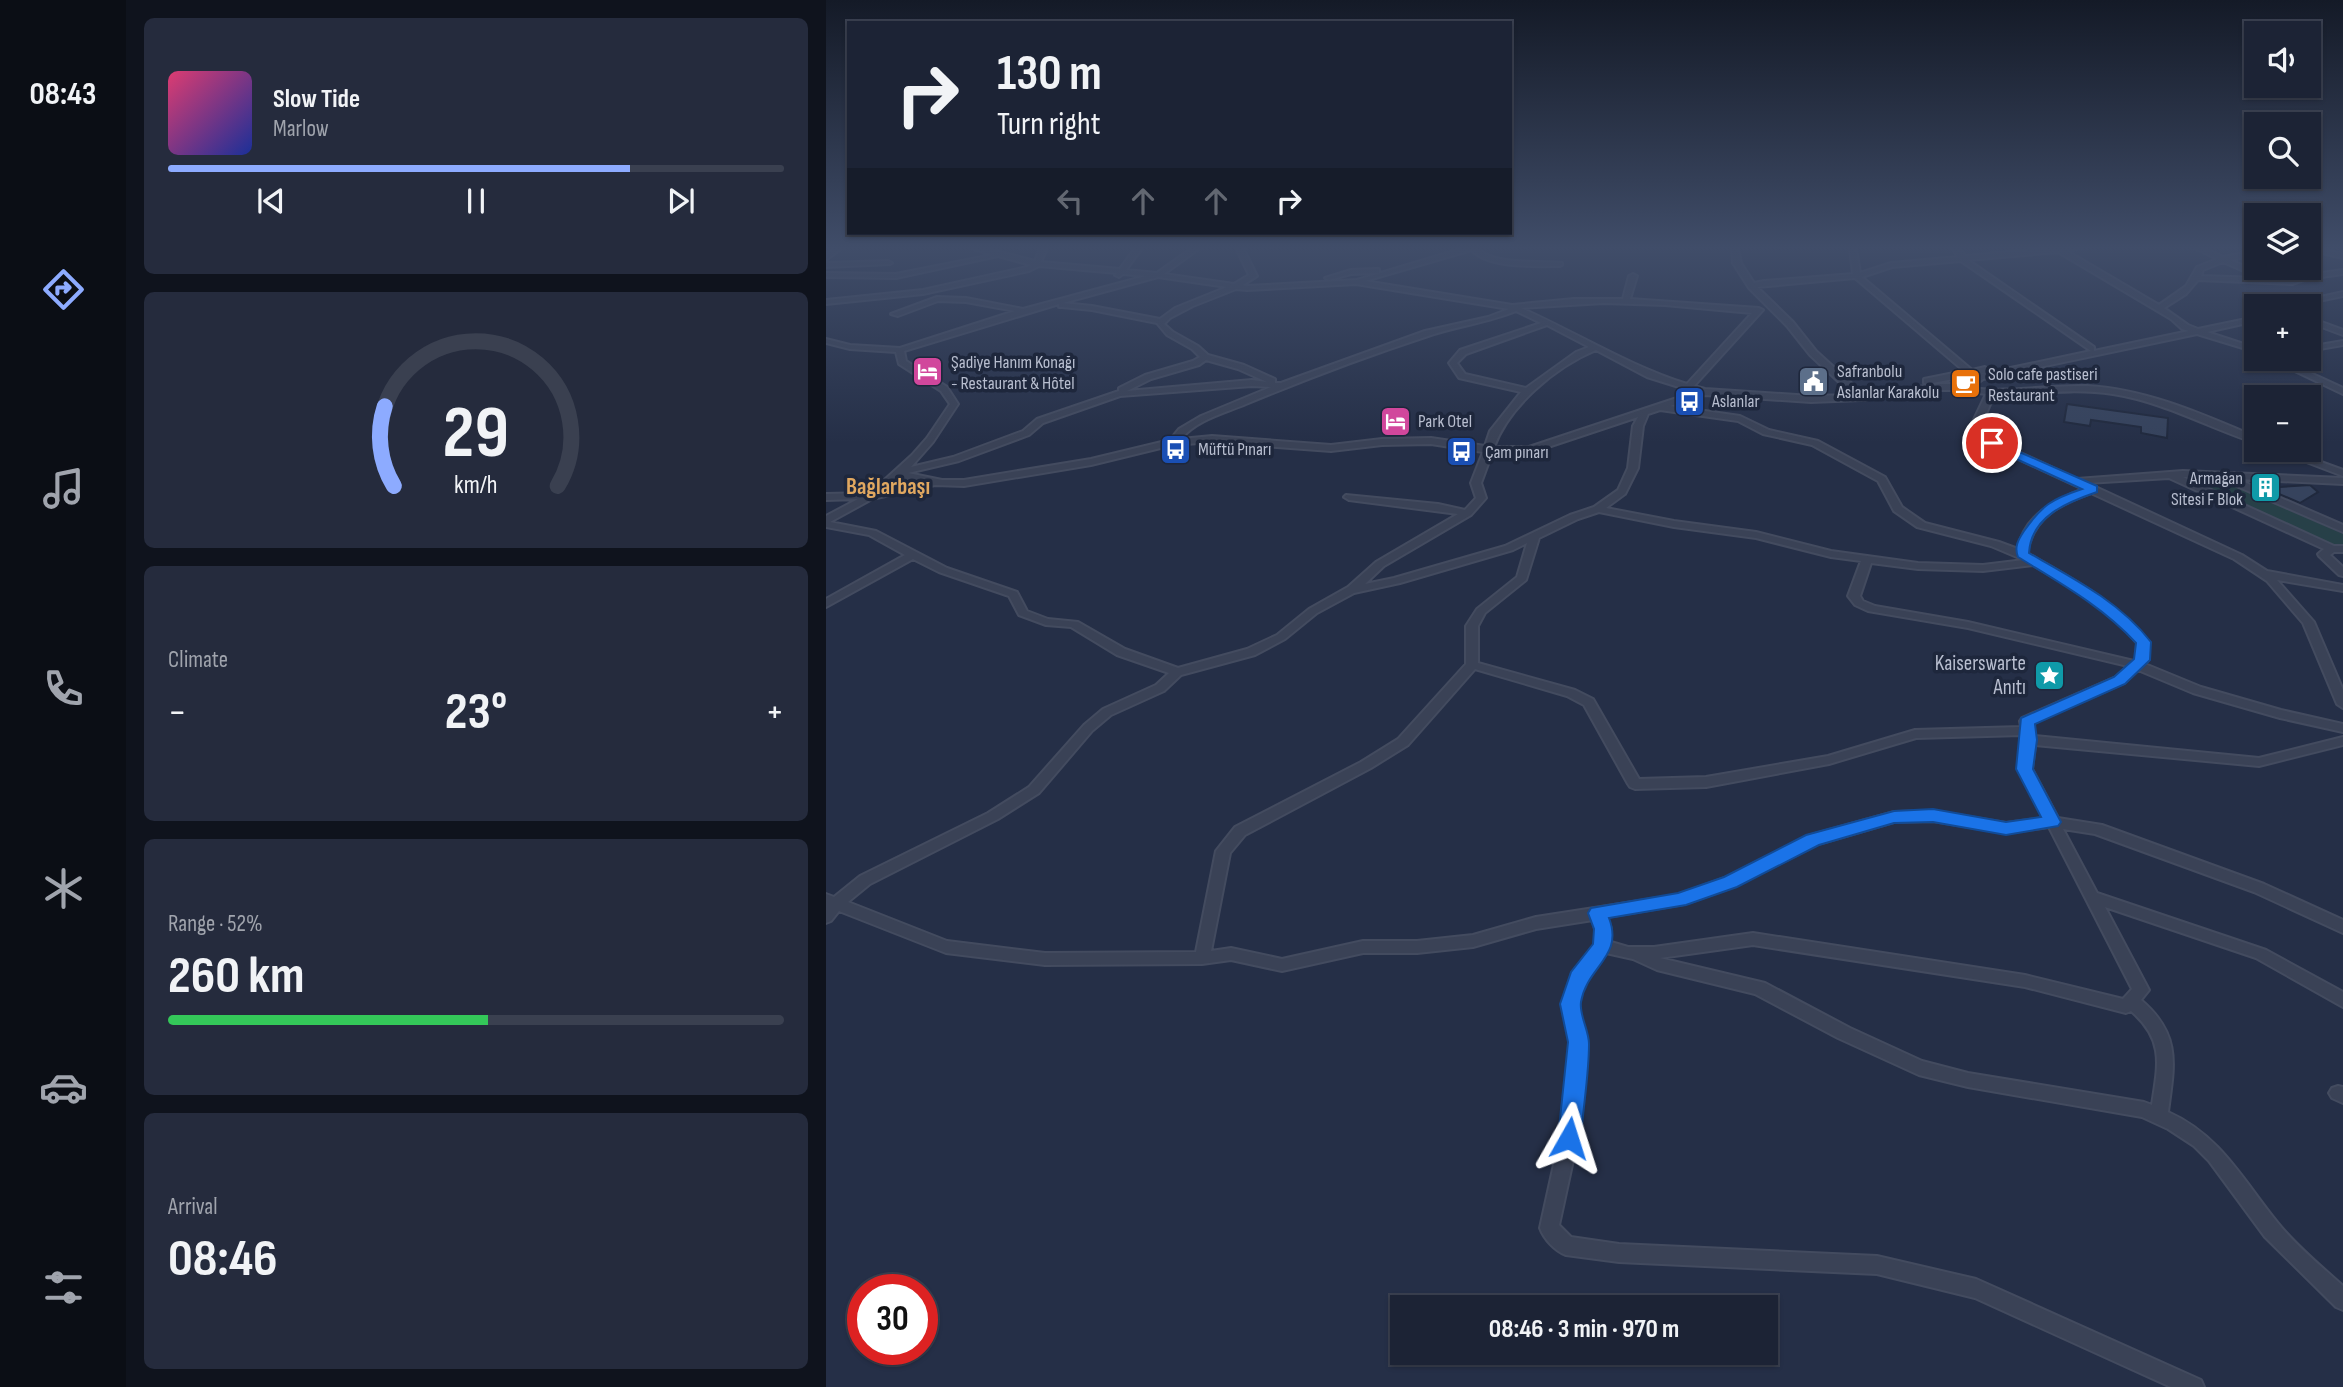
<!DOCTYPE html>
<meta charset="utf-8">
<style>
body{margin:0;font-family:"Sofia Sans Condensed",sans-serif;background:#252b3d;color:#f1f3f6;height:100vh;display:flex;flex-direction:column;font-size:26px;white-space:nowrap}
*{box-sizing:border-box;margin:0}
p{font-size:23px;color:#a0a4ad}
.icon{flex:none;width:38px;height:38px;fill:none;stroke:currentColor;stroke-width:2;stroke-linecap:round;stroke-linejoin:round}
.map{position:relative;flex:1;overflow:hidden}
.sheet{display:flex;flex-direction:column;gap:18px;padding:18px;background:#0f131d;width:700px}
.sheet>*{flex:none}
.banner{position:absolute;left:21px;top:21px;width:665px;height:214px;border-radius:0px;box-shadow:0 2px 5px #0004,0 0 0 2px #3a4050;background:#1c2335;color:#f1f3f6;overflow:hidden}
.fabs{position:absolute;left:1418px;top:21px;display:grid;gap:14px}
.fabs a{display:grid;place-items:center;width:77px;height:77px;border-radius:0px;background:#1c2335;box-shadow:0 2px 5px #0004,0 0 0 2px #3a4050;font-size:35px}
.speed{position:absolute;left:21px;top:1274px;display:flex;gap:14px;font-size:35px;font-weight:700;text-align:center}
.speed>*{display:grid;place-content:center;width:91px;height:91px;border-radius:50%;background:#1c2335;box-shadow:0 2px 5px #0004,0 0 0 2px #3a4050;line-height:1}
.speed .limit{border:10px solid #d22;background:#fff;color:#111}
.pin{position:absolute;display:grid;place-items:center;width:60px;height:60px;color:#fff;margin:-30px;border:4px solid #fff;border-radius:50%;box-shadow:0 2px 7px #0007}
.me{position:absolute;width:77px;margin:-38px;rotate:6deg;stroke-linejoin:round;filter:drop-shadow(0 0 5px #0008)}
.turn{display:flex;align-items:center;gap:24px;height:147px;padding:0 35px;font-size:32px}
.turn .icon{width:91px;height:91px;stroke-width:2.5}
.turn b{display:block;font-size:49px;line-height:60px}
.lanes{display:flex;align-items:center;height:66px;padding:0 35px;background:#0003;justify-content:center;gap:35px;direction:ltr}
.lanes .off{opacity:.35}
.big{font-size:52px;font-weight:700;line-height:1.1}
.sheet .widget{flex:1;display:flex;flex-direction:column;justify-content:center;gap:10px;min-width:0;padding:0 24px;border-radius:10px;background:#252b3d}
.sheet .dial{align-items:center;gap:0}
.dial svg{height:182px;overflow:visible;fill:none;stroke:#3a4050;stroke-width:7;stroke-linecap:round;text-anchor:middle}
.dial text{fill:#f1f3f6;stroke:none}
.song{display:flex;align-items:center;gap:21px}
.cover{width:84px;height:84px;border-radius:10px;background:linear-gradient(135deg,hsl(340 70% 55%),hsl(230 70% 35%))}
.played{height:7px;border-radius:4px;background:linear-gradient(90deg,#8dabff 75%,#3a4050 75%)}
.keys{display:flex;justify-content:space-around;direction:ltr}
.heat{display:flex;justify-content:space-between;align-items:center;font-size:38px;direction:ltr}
.charge{height:10px;border-radius:5px;background:linear-gradient(90deg,#34c759 52%,#3a4050 0)}
.trip{position:absolute;left:564px;top:1295px;width:388px;height:70px;border-radius:0px;background:#1c2335;box-shadow:0 2px 5px #0004,0 0 0 2px #3a4050;font-weight:700;line-height:70px;text-align:center}
main{display:flex;flex:1;min-height:0}
.dock{display:flex;flex-direction:column;width:126px;justify-content:space-around;align-items:center;background:#0b0e15;color:#a0a4ad}
.dock .icon{width:49px;height:49px}
.dock .selected{color:#8dabff}
.dock b{font-size:32px;color:#f1f3f6}
.map>svg:first-child{display:block}
.green{fill:#274048}
.building{fill:#36435d;stroke:#20293d;stroke-width:2}
.lines{fill:none;stroke-linecap:round;stroke-linejoin:round}
.minor-casing{stroke:#434b5f;stroke-width:4}
.minor{fill:#3a4256;fill-rule:evenodd}
.route{fill:#1a73e8;stroke:#114b97;stroke-width:2}
.labels{text-anchor:middle;stroke-width:7;stroke-linejoin:round;paint-order:stroke}
.far-poi-label{font-size:18px;fill:#b8becf;stroke:#1e273c;text-anchor:start}
.poi-label{font-size:21px;fill:#b8becf;stroke:#1e273c;text-anchor:end}
.far-district-label{font-size:23px;font-weight:bold;fill:#e1a860;stroke:#1e273c}
</style>
<main>
<nav class="dock">
<b>08:43</b>
<svg class="icon selected" aria-label="directions" viewBox="0 0 24 24"><path d="M12 3l9 9-9 9-9-9zM9 14v-3h6M13 9l2 2-2 2"/></svg>
<svg class="icon" aria-label="music" viewBox="0 0 24 24"><path d="M9 18V5l10-2v13"/><circle cx="6" cy="18" r="3"/><circle cx="16" cy="16" r="3"/></svg>
<svg class="icon" aria-label="phone" viewBox="0 0 24 24"><path d="M5 4h4l2 5-3 2q2 4 5 5l2-3 5 2v4C11 20 4 13 5 4z"/></svg>
<svg class="icon" aria-label="climate" viewBox="0 0 24 24"><path d="M12 3v18M4 7l16 10M4 17L20 7"/></svg>
<svg class="icon" aria-label="car" viewBox="0 0 24 24"><path d="M5 17H2v-5l4-1 3-4h7l3 4 3 1v5h-3M9 17h6M6 11h13"/><circle cx="7" cy="17" r="2"/><circle cx="17" cy="17" r="2"/></svg>
<svg class="icon" aria-label="filters" viewBox="0 0 24 24"><path d="M4 7h16M4 17h16"/><circle cx="9" cy="7" r="2"/><circle cx="15" cy="17" r="2"/></svg>
</nav>
<section class="sheet">
<div class="widget">
<div class="song"><i class="cover"></i><div><b>Slow Tide</b><p>Marlow</p></div></div>
<div class="played"></div>
<div class="keys"><svg class="icon" aria-label="previous" viewBox="0 0 24 24"><path d="M18 5L8 12l10 7zM5 5v14"/></svg><svg class="icon" aria-label="pause" viewBox="0 0 24 24"><path d="M8 5v14M16 5v14"/></svg><svg class="icon" aria-label="next" viewBox="0 0 24 24"><path d="M6 5l10 7-10 7zM19 5v14"/></svg></div>
</div>
<div class="widget dial"><svg viewBox="0 0 100 80">
<path d="M14 69A42 42 0 1 1 86 69"/>
<path d="M14 69A42 42 0 0 1 10 34" stroke="#8dabff"/>
<text x="50" y="56" font-size="32" font-weight="700">29</text>
<text x="50" y="72" font-size="11">km/h</text>
</svg></div>
<div class="widget"><p>Climate</p>
<div class="heat"><a>−</a><b class="big">23°</b><a>+</a></div>
</div>
<div class="widget"><p>Range · 52%</p><b class="big">260 km</b><div class="charge"></div></div>
<div class="widget"><p>Arrival</p><b class="big">08:46</b></div>
</section>
<div class="map">
<svg width="1517" height="1387" viewBox="0 0 1517 1387">
<rect width="100%" height="100%" fill="#252f47"/>
<!-- green -->
<polygon class="green" points="1396,480 1517,534 1517,547 1512,548 1366,482"/>
<!-- building -->
<g class="building">
<polygon points="1241,404 1342,418 1341,438 1315,433 1315,427 1265,420 1264,426 1238,422"/>
<polygon points="1434,483 1454,487 1484,485 1492,492 1474,503 1430,484"/>
</g>
<g class="lines">
<defs>
<g id="minor">
<polygon points="8,248 16,248 0,260 0,255"/>
<path d="M146,248h12l51,13 5,-13h7l-6,14 79,7 15,-21h7l-16,22 31,3 35,-25h8l-36,26 70,10 15,-9 -13,-27h7l14,28 -14,9 4,1 110,-6 107,-32h14c15,18 62,12 84,15v2l-2,1c-23,0 -72,3 -88,-16l-107,31 147,24 62,-6h49l6,-23 4,-2 4,2 -7,23 129,9 4,2 -69,76 11,3 106,7 42,-1 -43,-40 -23,-29 -38,-38 -16,-25 -1,-15h6l3,15 13,20 10,-2 89,-7 -3,-26h6l4,25 31,-10 67,-6 -6,-9h7l6,8 87,-8h29l-14,3 92,54 27,-19 11,-19 20,-8 -22,-11h9l19,9 33,-6v4l-26,5 38,16v3l23,1 8,-3 -18,-9h9l17,7 36,-5v4l-36,5 -15,5 -94,-4 -12,14 -22,14 24,17 10,4 58,-12v4l-49,11 49,16v4l-59,-18 -214,45 -13,9c39,5 78,-3 117,-2 59,3 115,28 169,51v6c-49,-16 -92,-41 -143,-49 -40,-6 -79,0 -119,1l-14,33 2,7 95,44 106,-8 160,7v6l-106,-5 106,46v7l-118,-51 -2,-2 -40,-2 151,69h9v6h-9l-4,3 13,12v9l-4,-1 -20,-19 -1,-2 6,-5 -155,-71 -82,5 155,72 25,16 76,14v6l-66,-11 37,42 29,68v18l-6,-4 -34,-81 -36,-42 -33,-22 -143,-66c-31,11 -58,24 -64,60 44,25 90,49 122,89l-1,18 -3,4 56,23 80,23 62,14v8l-63,-14 -87,-25 -55,-23 -14,13 -91,40 2,13 224,22 84,-21v8l-84,21 -224,-21 -3,24 26,49 44,7 162,59 79,36v13l-89,-41 -159,-58 -32,-5 34,64 169,57 77,42v15l-87,-49 -151,-51 44,83 -8,10c41,35 33,65 27,112 52,23 75,68 109,110 19,24 44,44 66,64v24l-7,-3 -71,-70 -56,-76 -15,-15 -26,-17 -26,-12 -174,-30 -49,-12 -81,-37 -83,-44 -98,-24 -24,-11 -27,-6 -21,26 -7,26 8,37 -8,95 -19,88 12,12 48,7 258,12 99,23 225,101 3,7h-33l-196,-89 -98,-24 -258,-12 -53,-7c-11,-4 -22,-16 -26,-27l20,-91 10,-95 -8,-37 10,-32 23,-29v-15l-2,-9 -57,9 -63,18 -56,6h-54l-81,18 -51,-11 -29,4 -157,1 -99,-12 -107,-42 -8,10 -5,2v-29l8,3 26,-21 128,-63 41,-26 55,-62 19,-16 53,-24 13,-12 -52,-18 -46,-28 -25,-2 -27,-10 -10,-19 -70,-24 -26,-13 -87,48v-8l79,-44 -36,-20 -43,-8v-11l32,-17 -32,1v-6l42,-1 11,-8 33,-30 15,-17 23,-34 -9,-13 -42,-27 -3,-12 -46,-3 -24,-6v-4l24,6 50,3 115,-37 -49,-9 -28,-1 -40,15 -7,-2 46,-17 29,1 57,11 123,-33 -23,-2 -4,3 -4,-2 2,-2 -78,-7 -10,5 -106,23 -97,10v-4l97,-10 104,-23 4,-2 -33,-9 -102,22 -70,-1v-4l70,1 96,-19zM1232,252l113,67 11,10 7,2 -95,20v-4l-126,-87zM1135,261l130,90 -114,24 -14,9h-22l-78,10 -47,-43 -23,-29 -36,-35 98,-9 109,93 -40,8v4l3,1 58,-11 4,-3 -4,-3 -13,3 -110,-93 30,-10zM1397,262l37,16 -59,-2 2,-6zM332,277l69,10 -52,21 -15,11 -68,-13 -29,-3zM530,284l153,25 -21,8 -63,14 -144,52h-6v-4l-31,-14 -36,-10 -10,-9 -25,-14 -9,-8 6,-6 23,-12 43,-17 11,1zM778,303l61,2 87,8 -65,71c-58,-18 -110,-51 -166,-76zM233,304v3h3l30,3 65,13 10,12 25,14 8,8 -7,4 -48,14 -26,13v3l-82,28 -14,12 -70,26 -42,10 22,-25 25,-38 -11,-17 -41,-26 -2,-10zM690,311l25,12 -81,27 -11,13 10,15 62,14 -31,39 -5,15 -54,-8 -49,1 -51,6 -119,-9 -31,3c15,-19 44,-26 65,-35 60,-25 121,-48 182,-68 29,-10 59,-13 88,-25zM721,325l42,22 -13,5 -50,36 -61,-14 -8,-11 9,-9zM770,350l51,27 48,15 -166,55h-35c15,-41 61,-80 102,-97zM380,360l32,9 29,13 -15,-2 -125,11 24,-12 48,-14zM426,386l19,1 -70,29 -22,13 -9,11 -79,19 -127,21h-22l-34,-7 51,-12 70,-26 14,-12 77,-27zM1115,390h16l29,4 -16,34 5,11 108,50c-29,11 -59,27 -65,60l-19,-7 -74,-19 -23,-16 -17,-30 -67,-36 -49,-11 -29,-14 -70,-10 35,-11 106,7 50,-2zM834,410l78,11 25,13 49,11 66,36 16,30 23,16 74,19 33,14 -41,5 -65,-2 -87,-12 -75,-19 -82,-11 -68,-13 19,-14 13,-26 5,-42 5,-12zM812,417l-5,9 -5,42 -10,22 -24,17 -24,8 -65,31 -111,32 -29,6 19,-18 87,-51 15,-17 -5,-15 11,-30h38zM386,442l119,9 51,-6 49,-1 52,8 -12,31 5,15 -11,12 -27,-6 -92,-9 -2,2 5,3 109,14 -82,48 -28,25 -39,22 -32,26 -30,14 -69,19 -53,-19 -47,-27 -30,-3 -21,-8 -10,-19 -70,-24 -71,-37 -46,-9 42,-23 63,-14 29,1 127,-21 82,-20zM74,478l24,4 -40,9zM773,512l75,15 82,11 75,19 30,4 -13,35 7,9 13,6 100,17 160,38 -12,11 -94,41 -2,3 1,6 -106,3 -87,26 -122,21 -67,2 -46,-80 -18,-9 -97,-27v-37l7,-13 41,-33 13,-42 39,-19zM701,543l-10,34 -40,32 -11,17v38l-68,75 -37,23 -126,65 -19,24 -20,101 -151,1 -98,-12 -99,-39 22,-18 128,-65 41,-26 53,-62 19,-16 53,-24 17,-16 74,-20 30,-16 32,-26 37,-20 46,-10 113,-33zM1045,563l47,6 65,2 50,-6 41,24 41,29 22,25 -1,16 -2,2 -166,-39 -93,-16 -12,-5 -3,-5zM649,669l92,27 17,9 44,79 2,3 5,2 71,-2 123,-23 87,-26 106,-3 -4,34 26,49 -38,5 -73,-12 -39,1 -86,24 -83,42 -47,17 -142,22 -63,18 -56,6h-54l-81,18 -51,-11 -20,3 19,-98 15,-18 126,-67 37,-23zM1107,821l73,12 43,-6 83,162 -9,10 -98,-24 -272,-42 -99,14h-26l-17,-5v-13l-4,-12 77,-13 51,-18 83,-42 76,-22zM927,945l272,42 101,26 5,-2c34,29 27,54 21,94l-8,-3 -176,-29 -46,-12 -72,-33 -85,-45 -105,-25z"/>
<polygon points="1482,248 1493,248 1517,254 1517,258 1482,250"/>
<polygon points="62,261 66,263 64,264 0,267 0,263"/>
<polygon points="550,269 553,269 553,273 525,274 503,280 499,278 525,270"/>
<polygon points="1517,292 1517,296 1469,306 1455,306"/>
<polygon points="1482,317 1517,330 1517,335 1482,322"/>
<polygon points="1517,341 1517,345 1482,351 1482,347"/>
<polygon points="1444,359 1454,359 1517,388 1517,394"/>
<polygon points="1449,450 1462,450 1517,470 1517,476"/>
<polygon points="1512,1086 1517,1087 1517,1103 1506,1098 1503,1093 1506,1088"/>
</g>
</defs>
<!-- minor casing -->
<use href="#minor" class="minor-casing"/>
<!-- minor -->
<use href="#minor" class="minor"/>
</g>
<!-- sky -->
<linearGradient id="sky" x2="0" y2="1"><stop stop-color="#141a27"/><stop offset="0.56" stop-color="#404d69"/><stop offset="1" stop-color="#404d69" stop-opacity="0"/></linearGradient>
<rect width="1517" height="442" fill="url(#sky)"/>
<!-- route -->
<path class="route" d="M1166,440l105,46v6c-29,10 -66,24 -68,61 44,25 91,49 122,89l-1,18 -25,24 -90,40 2,16 -4,29 28,53 -3,4 -52,9 -73,-13 -39,1 -75,22 -82,42 -51,18 -77,13c15,39 -22,48 -28,84 -2,13 8,28 8,42 0,31 -6,63 -8,94l-4,7 -8,3 -8,-3 -3,-7 10,-96 -8,-38 11,-32 22,-28 1,-15 -6,-16 3,-5 87,-15 46,-16 82,-42 88,-24 39,-2 73,13 35,-5 -25,-48 5,-51 93,-41 20,-18 2,-16c-34,-37 -76,-60 -118,-86 -4,-10 0,-17 6,-26 18,-26 28,-32 58,-42l-94,-43v-5z"/>
<!-- icons -->
<defs>
<symbol id="hotel-square" viewBox="-11 -11 22 22"><rect x="-9" y="-9" width="18" height="18" rx="4" fill="#d1479c" stroke="#1e273c"/><path d="M-6-4.5h1.5V1H6V5H4.5V3h-9V5H-6ZM-4 0a1.8 1.8 0 1 1 3.6 0ZM.5 0V-2.5h3Q6-2.5 6 0Z" fill="#fff"/></symbol>
<symbol id="civic-square" viewBox="-11 -11 22 22"><rect x="-9" y="-9" width="18" height="18" rx="4" fill="#5c6f8a" stroke="#1e273c"/><path d="M-.6-6.5H3V-4.5H.6V-3L4-1V1h2V6H-6V1h2V-1L-.6-3ZM-1.2 2.5V6h2.4V2.5Z" fill="#fff"/></symbol>
<symbol id="cafe-square" viewBox="-11 -11 22 22"><rect x="-9" y="-9" width="18" height="18" rx="4" fill="#e8710a" stroke="#1e273c"/><path d="M-5.5-4.5H6V0H3Q3 3.5 0 3.5H-2.5Q-5.5 3.5-5.5 0ZM3-3.2v2h1.7v-2ZM-6 4.5H4V6H-6Z" fill="#fff"/></symbol>
<symbol id="bus-square" viewBox="-11 -11 22 22"><rect x="-9" y="-9" width="18" height="18" rx="4" fill="#1a4fb4" stroke="#1e273c"/><path d="M-5-6H5V4H4V6H2V4H-2V6H-4V4H-5ZM-3.5-4V0h7V-4ZM-3.5 1.2v1.5H-2V1.2ZM2 1.2v1.5H3.5V1.2Z" fill="#fff"/></symbol>
<symbol id="building-square" viewBox="-11 -11 22 22"><rect x="-9" y="-9" width="18" height="18" rx="4" fill="#0f9aa8" stroke="#1e273c"/><path d="M-4-6H4V6H1V3H-1V6H-4ZM-2.5-4.3h1.7v1.8h-1.7ZM.8-4.3h1.7v1.8H.8ZM-2.5-1h1.7V.8h-1.7ZM.8-1h1.7V.8H.8Z" fill="#fff"/></symbol>
<symbol id="sight-square" viewBox="-11 -11 22 22"><rect x="-9" y="-9" width="18" height="18" rx="4" fill="#0f9aa8" stroke="#1e273c"/><path d="M0-6L1.8-2.2L6-1.7L2.9 1.2L3.7 5.4L0 3.3L-3.7 5.4L-2.9 1.2L-6-1.7L-1.8-2.2Z" fill="#fff"/></symbol>
</defs>
<g fill-rule="evenodd">
<use href="#hotel-square" x="84" y="354" width="35" height="35"/>
<use href="#civic-square" x="970" y="364" width="35" height="35"/>
<use href="#cafe-square" x="1122" y="366" width="35" height="35"/>
<use href="#bus-square" x="846" y="384" width="35" height="35"/>
<use href="#hotel-square" x="552" y="404" width="35" height="35"/>
<use href="#bus-square" x="332" y="432" width="35" height="35"/>
<use href="#bus-square" x="618" y="434" width="35" height="35"/>
<use href="#building-square" x="1422" y="470" width="35" height="35"/>
<use href="#sight-square" x="1206" y="658" width="35" height="35"/>
</g>
<g class="labels">
<!-- far-poi labels -->
<g class="far-poi-label">
<text x="125" y="368">Şadiye Hanım Konağı<tspan x="125" dy="21">- Restaurant &amp; Hôtel</tspan></text>
<text x="1011" y="377">Safranbolu<tspan x="1011" dy="21">Aslanlar Karakolu</tspan></text>
<text x="1162" y="380">Solo cafe pastiseri<tspan x="1162" dy="21">Restaurant</tspan></text>
<text x="886" y="407">Aslanlar</text>
<text x="592" y="427">Park Otel</text>
<text x="372" y="455">Müftü Pınarı</text>
<text x="659" y="458">Çam pınarı</text>
<text x="1417" y="484" text-anchor="end">Armağan<tspan x="1417" dy="21">Sitesi F Blok</tspan></text>
</g>
<!-- poi labels -->
<g class="poi-label">
<text x="1200" y="670">Kaiserswarte<tspan x="1200" dy="24">Anıtı</tspan></text>
</g>
<!-- far-district labels -->
<g class="far-district-label">
<text x="62" y="494">Bağlarbaşı</text>
</g>
</g>
</svg>
<div class="fabs">
<a><svg class="icon" aria-label="sound" viewBox="0 0 24 24"><path d="M4 9h4l5-4v14l-5-4H4zM17 9q2 3 0 6"/></svg></a>
<a><svg class="icon" aria-label="search" viewBox="0 0 24 24"><circle cx="10" cy="10" r="6"/><path d="M15 15l6 6"/></svg></a>
<a><svg class="icon" aria-label="layers" viewBox="0 0 24 24"><path d="M12 4l9 5-9 5-9-5zM3 14l9 5 9-5"/></svg></a>
<a>+</a>
<a>−</a>
</div>
<div class="speed"><div class="limit">30</div></div>
<div class="pin" style="left:1166px;top:443px;background:#d93025"><svg class="icon" aria-label="arrive" viewBox="0 0 24 24"><path d="M6 21V4h12l-3 4 3 4H6"/></svg></div>
<svg class="me" style="left:743px;top:1138px" viewBox="-20 -20 40 40"><path d="M0-17L14 15 0 8-14 15z" fill="#1a73e8" stroke="#fff" stroke-width="4"/></svg>
<div class="trip">08:46 · 3 min · 970 m</div>
<div class="banner">
<div class="turn"><svg class="icon" aria-label="right" viewBox="0 0 24 24"><path d="M7 20v-9h11M14 6l5 5-5 5"/></svg><div><b>130 m</b>Turn right</div></div>
<div class="lanes"><svg class="icon off" aria-label="left" viewBox="0 0 24 24"><path d="M17 20v-9H6M10 6l-5 5 5 5"/></svg><svg class="icon off" aria-label="ahead" viewBox="0 0 24 24"><path d="M12 20V5M6 11l6-6 6 6"/></svg><svg class="icon off" aria-label="ahead" viewBox="0 0 24 24"><path d="M12 20V5M6 11l6-6 6 6"/></svg><svg class="icon" aria-label="right" viewBox="0 0 24 24"><path d="M7 20v-9h11M14 6l5 5-5 5"/></svg></div>
</div>
</div>
</main>
